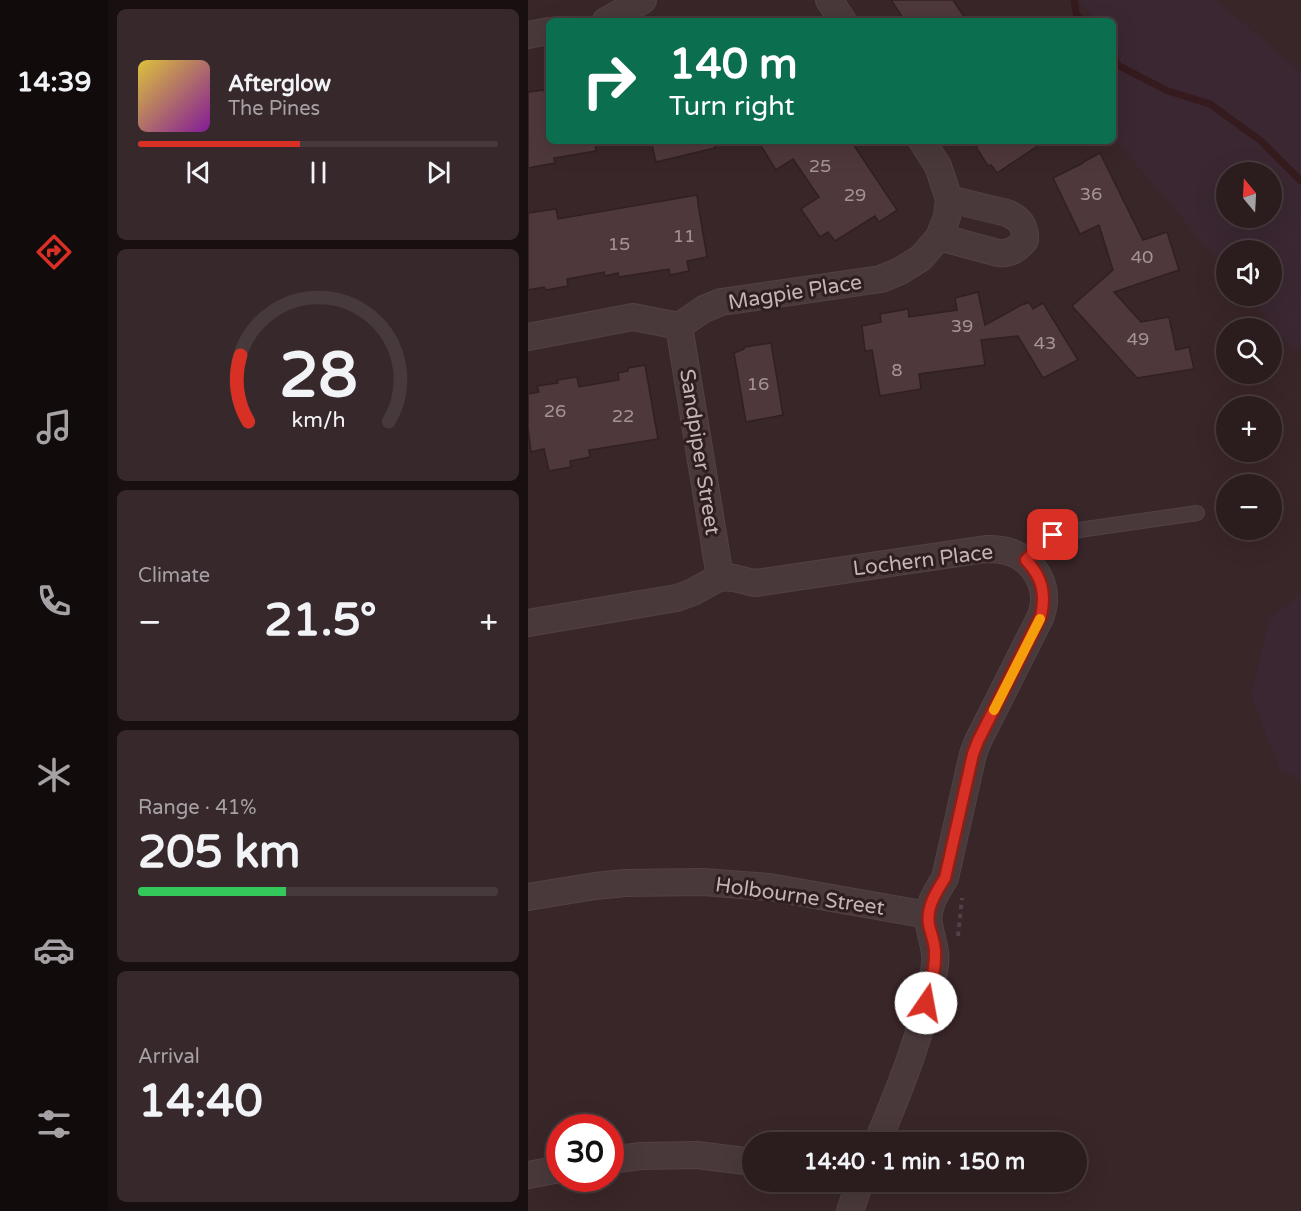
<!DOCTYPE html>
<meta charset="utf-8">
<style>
body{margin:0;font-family:"Varela Round",sans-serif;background:#37292b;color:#f1f3f6;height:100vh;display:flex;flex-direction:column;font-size:22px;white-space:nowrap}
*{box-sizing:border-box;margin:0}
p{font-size:20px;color:#a6a1a4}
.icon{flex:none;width:33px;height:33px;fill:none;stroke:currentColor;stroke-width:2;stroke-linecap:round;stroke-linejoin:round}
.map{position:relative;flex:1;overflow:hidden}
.panel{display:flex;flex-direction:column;gap:9px;padding:9px;background:#180f10;width:420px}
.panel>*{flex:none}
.top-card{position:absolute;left:18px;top:18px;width:570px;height:126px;border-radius:9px;box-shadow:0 6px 24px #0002,0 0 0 2px #473a3c;background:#0b6e4f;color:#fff;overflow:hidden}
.needle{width:39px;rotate:342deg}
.fabs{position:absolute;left:688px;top:162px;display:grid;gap:12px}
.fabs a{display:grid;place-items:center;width:66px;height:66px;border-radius:50%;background:#2b1c1e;box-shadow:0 6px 24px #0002,0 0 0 2px #473a3c;font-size:30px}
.speed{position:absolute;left:18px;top:1114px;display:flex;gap:12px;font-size:30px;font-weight:700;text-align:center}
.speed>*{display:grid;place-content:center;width:78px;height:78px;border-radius:50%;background:#2b1c1e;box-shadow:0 6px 24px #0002,0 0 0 2px #473a3c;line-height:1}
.speed .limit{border:9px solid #d22;background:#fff;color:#111}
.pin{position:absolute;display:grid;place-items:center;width:51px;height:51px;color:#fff;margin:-26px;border-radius:12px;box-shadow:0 3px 9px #0006}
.me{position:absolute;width:66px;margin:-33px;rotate:12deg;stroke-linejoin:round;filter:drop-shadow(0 0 4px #0008)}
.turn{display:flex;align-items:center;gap:21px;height:126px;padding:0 24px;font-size:27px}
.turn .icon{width:78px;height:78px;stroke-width:2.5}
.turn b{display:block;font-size:42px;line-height:51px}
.big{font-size:45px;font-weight:800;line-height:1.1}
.panel .card{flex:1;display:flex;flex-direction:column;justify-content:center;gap:9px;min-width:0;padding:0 21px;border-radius:9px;background:#37292b}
.panel .dial{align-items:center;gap:0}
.dial svg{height:156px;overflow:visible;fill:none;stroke:#473a3c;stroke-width:7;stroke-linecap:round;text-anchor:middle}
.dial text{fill:#f1f3f6;stroke:none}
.song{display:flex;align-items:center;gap:18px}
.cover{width:72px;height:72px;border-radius:9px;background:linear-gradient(135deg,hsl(50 70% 55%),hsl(290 70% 35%))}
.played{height:6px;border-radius:3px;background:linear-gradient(90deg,#d93025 45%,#473a3c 45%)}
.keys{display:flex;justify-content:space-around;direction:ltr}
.heat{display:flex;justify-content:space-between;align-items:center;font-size:33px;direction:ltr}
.charge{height:9px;border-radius:4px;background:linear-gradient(90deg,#34c759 41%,#473a3c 0)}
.trip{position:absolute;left:214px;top:1132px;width:345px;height:60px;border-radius:30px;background:#2b1c1e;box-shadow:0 6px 24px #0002,0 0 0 2px #473a3c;font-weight:800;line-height:60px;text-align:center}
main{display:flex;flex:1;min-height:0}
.menu{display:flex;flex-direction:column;width:108px;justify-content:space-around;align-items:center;background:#110b0c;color:#a6a1a4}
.menu .icon{width:42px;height:42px}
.menu .selected{color:#d93025}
.menu b{font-size:27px;color:#f1f3f6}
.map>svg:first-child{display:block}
.green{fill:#3a2732;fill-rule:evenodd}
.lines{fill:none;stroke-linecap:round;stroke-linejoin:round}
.stream{stroke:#351a1e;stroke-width:7}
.building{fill:#4f383b;stroke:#302022;stroke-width:1.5}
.service-casing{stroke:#524244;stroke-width:16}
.minor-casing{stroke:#524244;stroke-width:28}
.path{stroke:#52404b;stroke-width:4;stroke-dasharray:4.5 4.5;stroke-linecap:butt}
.service{stroke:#49393b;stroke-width:14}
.minor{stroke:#49393b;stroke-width:26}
.route-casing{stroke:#8d1f18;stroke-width:15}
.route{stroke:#d93025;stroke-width:10}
.slow{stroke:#f59e0b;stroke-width:10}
.labels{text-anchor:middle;stroke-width:6;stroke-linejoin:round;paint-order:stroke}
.number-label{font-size:18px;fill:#a69395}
.street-label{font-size:21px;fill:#c5b4b6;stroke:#2e1e20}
</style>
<main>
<nav class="menu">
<b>14:39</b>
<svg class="icon selected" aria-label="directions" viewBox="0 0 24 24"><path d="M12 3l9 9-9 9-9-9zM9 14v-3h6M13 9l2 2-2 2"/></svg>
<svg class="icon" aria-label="music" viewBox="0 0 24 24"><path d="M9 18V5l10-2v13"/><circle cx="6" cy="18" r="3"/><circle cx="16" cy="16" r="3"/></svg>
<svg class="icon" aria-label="phone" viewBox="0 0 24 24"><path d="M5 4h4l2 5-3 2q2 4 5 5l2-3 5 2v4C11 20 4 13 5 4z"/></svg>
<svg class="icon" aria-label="climate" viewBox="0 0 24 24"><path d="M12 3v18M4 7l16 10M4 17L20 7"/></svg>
<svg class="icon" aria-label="car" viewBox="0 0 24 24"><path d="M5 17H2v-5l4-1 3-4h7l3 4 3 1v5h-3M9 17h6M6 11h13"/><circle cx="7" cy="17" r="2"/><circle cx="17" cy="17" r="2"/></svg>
<svg class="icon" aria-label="filters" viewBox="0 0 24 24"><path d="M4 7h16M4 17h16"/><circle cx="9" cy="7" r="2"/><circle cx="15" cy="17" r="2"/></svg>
</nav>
<section class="panel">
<div class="card">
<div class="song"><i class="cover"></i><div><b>Afterglow</b><p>The Pines</p></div></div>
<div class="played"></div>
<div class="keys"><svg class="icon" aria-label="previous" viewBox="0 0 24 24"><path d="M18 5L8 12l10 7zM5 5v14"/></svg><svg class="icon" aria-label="pause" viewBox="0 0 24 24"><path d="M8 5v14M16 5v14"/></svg><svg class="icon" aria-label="next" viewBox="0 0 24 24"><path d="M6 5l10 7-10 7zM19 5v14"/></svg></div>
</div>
<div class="card dial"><svg viewBox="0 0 100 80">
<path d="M14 69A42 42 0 1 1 86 69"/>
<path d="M14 69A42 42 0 0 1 10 35" stroke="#d93025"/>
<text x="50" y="56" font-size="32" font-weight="700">28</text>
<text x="50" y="72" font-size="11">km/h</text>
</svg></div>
<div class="card"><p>Climate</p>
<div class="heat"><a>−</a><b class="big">21.5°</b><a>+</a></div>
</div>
<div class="card"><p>Range · 41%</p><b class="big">205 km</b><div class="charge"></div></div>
<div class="card"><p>Arrival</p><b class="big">14:40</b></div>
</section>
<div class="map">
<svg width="773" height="1211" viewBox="0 0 773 1211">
<rect width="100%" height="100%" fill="#392628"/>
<!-- green -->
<g class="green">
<path d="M551,0h138l84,73v275l-5,4 -48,-56h24v-46h-45v21l-114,-134v-68l9,-13 -9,-11v-24h-18zM699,172h45v46h-45z"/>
<polygon points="773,594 773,781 751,768 723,695 741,619"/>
</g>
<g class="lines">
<!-- stream -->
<g class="stream">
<polyline points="546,0 548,13 554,21"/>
<polyline points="585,59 591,66 640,91 682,104 733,141 773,181"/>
</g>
</g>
<!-- building -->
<g class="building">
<polygon points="363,0 425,0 439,21 377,21"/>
<polygon points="16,90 21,114 21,141 67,141 68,151 26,158 27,163 0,168 0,92"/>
<polygon points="123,141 186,141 187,148 128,162"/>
<polygon points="230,141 323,141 369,210 351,222 347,216 307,241 300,232 292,237 273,209 291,197 265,159 248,170"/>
<polygon points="458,141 517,141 469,173 463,165 460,166 448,147"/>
<polygon points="572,153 615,240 639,232 651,270 586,292 613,322 641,317 648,350 661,347 666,369 609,378 544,306 585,270 571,225 552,234 525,178 555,163 555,162"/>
<polygon points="169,195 170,204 179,257 159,261 161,271 142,275 141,269 91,277 90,273 77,276 76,272 39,279 40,286 18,290 16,287 0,290 0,213 28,209 30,219"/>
<polygon points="450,292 457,325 497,303 497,304 501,302 505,309 515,303 550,360 515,378 490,336 453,340 457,365 391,374 393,389 352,396 344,350 337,351 334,326 353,322 352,314 380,309 381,317 429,310 427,298"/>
<polygon points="243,343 255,415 218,422 206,353 216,349 216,347"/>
<polygon points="117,365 130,439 61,450 62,457 42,461 43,467 21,471 16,449 3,452 0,428 0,394 11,392 9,386 30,383 29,380 49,377 51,387 91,380 90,373 100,371 100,368"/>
</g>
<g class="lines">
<defs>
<path id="service" d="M498,560c13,-13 21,-23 39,-28l132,-19"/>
<g id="minor">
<polyline points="301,0 315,21"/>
<polyline points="78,21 115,0"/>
<polyline points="0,35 21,31"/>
<path d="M411,237l59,16c12,1 19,-3 27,-13 1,-14 -5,-21 -18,-27l-58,-14"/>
<polyline points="151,326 192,577"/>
<polyline points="0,337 105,317 151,326 176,309 193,302 353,279 372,271 393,258 411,237 419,217 421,199 410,166 394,141"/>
<path d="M0,623l149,-25 16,-6 27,-15 14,1 20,5 9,-1 223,-33c5,0 10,0 15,1 25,3 44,26 43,51 0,5 -2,10 -3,15l-63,125 -5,13 -28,124c-8,13 -19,29 -16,46 2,14 8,26 6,41 -10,62 -34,121 -58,178"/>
<polyline points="0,897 67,886 97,883 175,882 241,887 400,915"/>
<polyline points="82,1160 113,1156 169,1155 225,1162"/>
<polyline points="0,1175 32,1169"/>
<polyline points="322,1211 332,1182"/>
</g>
</defs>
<!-- service casing -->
<use href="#service" class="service-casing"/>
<!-- minor casing -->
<use href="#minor" class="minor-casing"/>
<!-- path -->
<polyline class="path" points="430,936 434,898"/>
<!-- service -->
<use href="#service" class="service"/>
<!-- minor -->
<use href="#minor" class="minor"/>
</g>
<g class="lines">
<defs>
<path id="route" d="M398,1003c4,-16 10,-34 9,-51 0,-9 -4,-18 -6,-27 -3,-17 7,-33 16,-47l28,-124 5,-13 63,-125c5,-23 1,-39 -15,-56l20,-20 7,-5"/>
</defs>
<!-- route casing -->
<use href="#route" class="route-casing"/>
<!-- route -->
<use href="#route" class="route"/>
<!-- slow -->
<polyline class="slow" points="466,710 512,619"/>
</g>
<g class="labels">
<!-- number labels -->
<g class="number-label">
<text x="292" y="172">25</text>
<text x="563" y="200">36</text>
<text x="327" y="201">29</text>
<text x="156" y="242">11</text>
<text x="91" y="250">15</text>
<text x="614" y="263">40</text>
<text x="434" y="332">39</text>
<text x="610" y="345">49</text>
<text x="517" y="349">43</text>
<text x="369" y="376">8</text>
<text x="230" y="390">16</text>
<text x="27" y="417">26</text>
<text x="95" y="422">22</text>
</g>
<!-- street labels -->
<g class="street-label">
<text transform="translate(267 292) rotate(-9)" y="7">Magpie Place</text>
<text transform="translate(172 452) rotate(81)" y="7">Sandpiper Street</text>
<text transform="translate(395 560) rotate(-7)" y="7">Lochern Place</text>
<text transform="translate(272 896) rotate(8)" y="7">Holbourne Street</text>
</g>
</g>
</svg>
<div class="fabs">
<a><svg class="needle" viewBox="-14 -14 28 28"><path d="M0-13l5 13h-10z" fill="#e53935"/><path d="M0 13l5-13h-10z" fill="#a6a1a4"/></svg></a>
<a><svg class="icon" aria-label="sound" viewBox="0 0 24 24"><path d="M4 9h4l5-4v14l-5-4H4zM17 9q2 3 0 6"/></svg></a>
<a><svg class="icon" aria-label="search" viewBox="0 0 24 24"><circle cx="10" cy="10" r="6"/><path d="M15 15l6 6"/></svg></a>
<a>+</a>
<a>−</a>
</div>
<div class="speed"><div class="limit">30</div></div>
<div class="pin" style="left:525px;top:535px;background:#d93025"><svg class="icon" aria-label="arrive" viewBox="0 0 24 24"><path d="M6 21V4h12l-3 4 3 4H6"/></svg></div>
<svg class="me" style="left:398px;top:1003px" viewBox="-20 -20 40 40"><circle r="19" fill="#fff"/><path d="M0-13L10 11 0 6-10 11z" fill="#d93025"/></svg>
<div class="trip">14:40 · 1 min · 150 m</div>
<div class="top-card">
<div class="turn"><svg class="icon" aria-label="right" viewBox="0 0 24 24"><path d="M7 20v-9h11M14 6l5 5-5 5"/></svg><div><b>140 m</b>Turn right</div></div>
</div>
</div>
</main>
